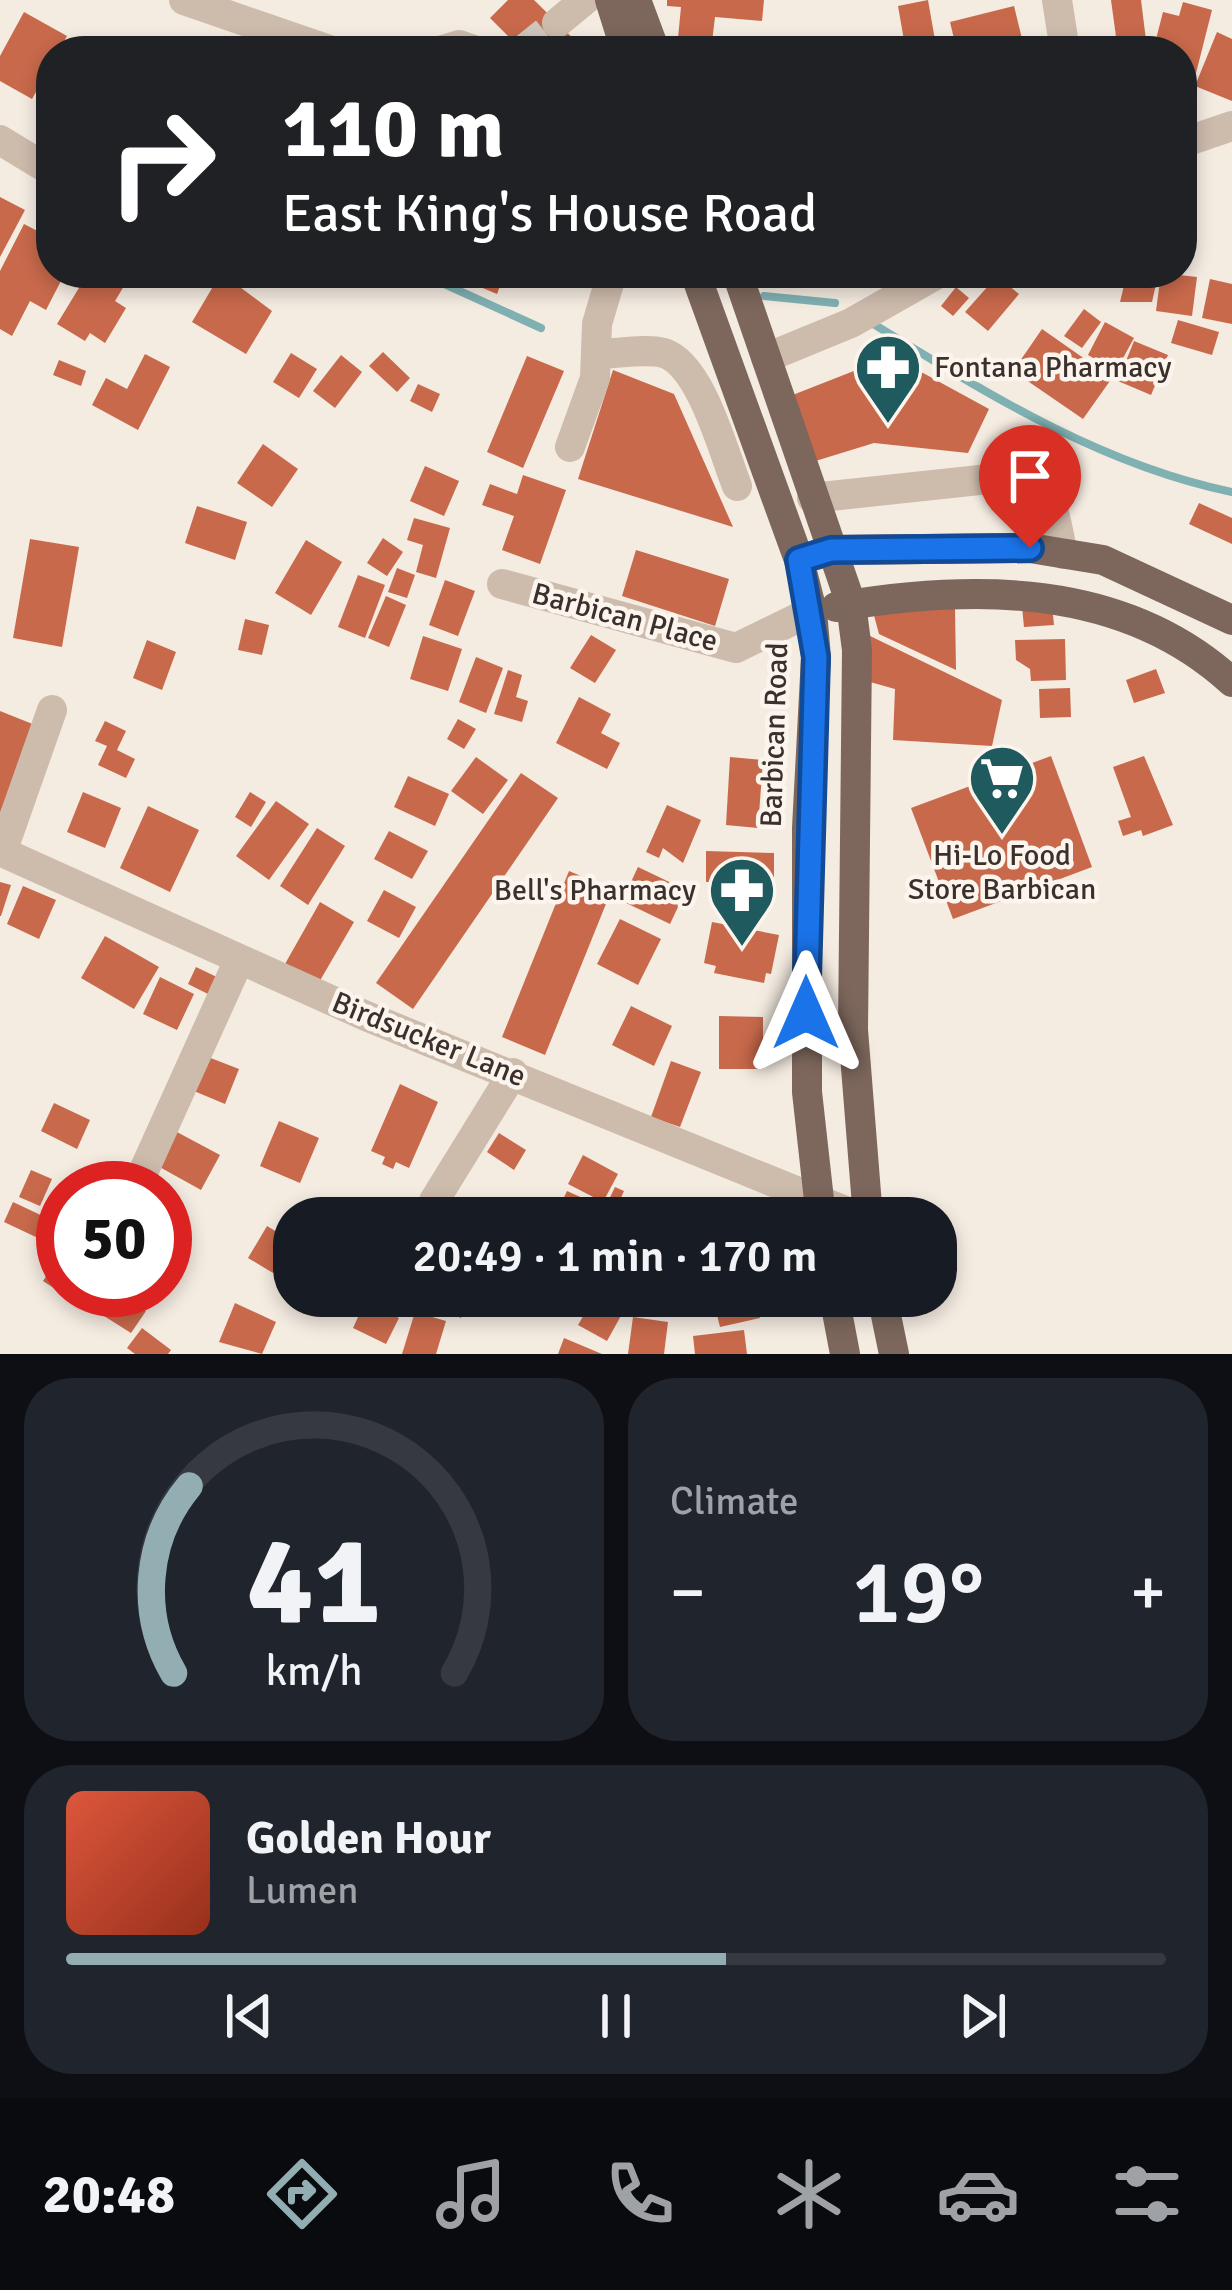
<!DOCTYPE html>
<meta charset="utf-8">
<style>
body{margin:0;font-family:Signika,sans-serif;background:#20242c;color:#f1f3f6;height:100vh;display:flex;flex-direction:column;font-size:45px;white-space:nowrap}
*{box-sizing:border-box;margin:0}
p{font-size:39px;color:#9ea1a6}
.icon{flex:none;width:66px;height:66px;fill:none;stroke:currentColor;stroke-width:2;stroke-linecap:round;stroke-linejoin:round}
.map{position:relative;height:1354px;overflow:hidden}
.drawer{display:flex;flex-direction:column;gap:24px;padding:24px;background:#0d0f14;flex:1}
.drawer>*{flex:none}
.hud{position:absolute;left:36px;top:36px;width:1161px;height:252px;border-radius:48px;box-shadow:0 6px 18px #0003;background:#202124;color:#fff;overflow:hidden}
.speed{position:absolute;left:36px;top:1161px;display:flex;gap:24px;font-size:60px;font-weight:700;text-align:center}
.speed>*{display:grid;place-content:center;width:156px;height:156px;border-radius:50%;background:#171b24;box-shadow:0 6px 18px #0003;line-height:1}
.speed .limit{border:18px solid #d22;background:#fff;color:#111}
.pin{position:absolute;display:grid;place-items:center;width:102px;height:102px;color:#fff;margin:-123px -51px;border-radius:50% 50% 50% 0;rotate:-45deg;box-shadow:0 0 12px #0007}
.pin .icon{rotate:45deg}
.me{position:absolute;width:132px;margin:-66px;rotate:0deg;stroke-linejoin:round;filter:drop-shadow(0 0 9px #0008)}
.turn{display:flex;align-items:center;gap:42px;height:252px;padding:0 48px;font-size:54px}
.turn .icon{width:156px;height:156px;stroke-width:2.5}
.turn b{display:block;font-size:84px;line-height:102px}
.big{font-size:90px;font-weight:600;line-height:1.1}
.drawer .card{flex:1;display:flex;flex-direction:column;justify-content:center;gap:18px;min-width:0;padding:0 42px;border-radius:48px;background:#20242c}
.drawer .dial{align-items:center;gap:0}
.dial svg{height:312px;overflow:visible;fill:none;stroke:#363941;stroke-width:7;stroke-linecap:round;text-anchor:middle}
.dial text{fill:#f1f3f6;stroke:none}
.song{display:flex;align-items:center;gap:36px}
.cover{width:144px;height:144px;border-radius:18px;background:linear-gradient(135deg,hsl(10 70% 55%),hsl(10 70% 35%))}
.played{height:12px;border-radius:6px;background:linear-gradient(90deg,#92aeb2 60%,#363941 60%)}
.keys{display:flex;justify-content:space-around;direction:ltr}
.heat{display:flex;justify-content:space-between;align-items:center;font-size:66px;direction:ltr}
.drawer .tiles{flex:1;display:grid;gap:24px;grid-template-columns:1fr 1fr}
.card:last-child{grid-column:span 2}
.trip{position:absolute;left:273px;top:1197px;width:684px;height:120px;border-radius:48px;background:#171b24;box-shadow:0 6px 18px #0003;font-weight:600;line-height:120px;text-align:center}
.dock{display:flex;height:192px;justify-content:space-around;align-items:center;background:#090b0e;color:#9ea1a6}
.dock .icon{width:84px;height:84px}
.dock .current{color:#92aeb2}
.dock b{font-size:54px;color:#f1f3f6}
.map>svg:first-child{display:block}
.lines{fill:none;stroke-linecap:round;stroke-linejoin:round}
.stream{stroke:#7fb0b2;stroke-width:8}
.building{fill:#c8694b}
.minor-tunnel{stroke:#cfc6bd;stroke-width:30;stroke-dasharray:30 15;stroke-linecap:butt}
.minor{stroke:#cdbbac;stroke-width:30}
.major{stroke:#7d675c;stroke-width:30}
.route-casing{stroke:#114b97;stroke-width:30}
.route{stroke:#1a73e8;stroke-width:21}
.labels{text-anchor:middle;stroke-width:9;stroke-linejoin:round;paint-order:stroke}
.poi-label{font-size:30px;fill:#3b302b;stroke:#fbf5ee;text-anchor:start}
.street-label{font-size:30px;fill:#3b302b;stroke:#fbf5ee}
</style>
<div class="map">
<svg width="1232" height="1354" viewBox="0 0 1232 1354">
<rect width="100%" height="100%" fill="#f4ebe1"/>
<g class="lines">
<!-- stream -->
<g class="stream">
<polyline points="420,273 541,328"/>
<polyline points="764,296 835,303"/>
<path d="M875,325c113,69 226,140 357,167"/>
</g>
</g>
<!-- building -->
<g class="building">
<polygon points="508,0 534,0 586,51 523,51 490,18"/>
<polygon points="667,0 764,0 762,21 715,17 712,42 678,38 681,7 667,6"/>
<polygon points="928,0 935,40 905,46 898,6"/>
<polygon points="1111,0 1141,0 1146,40 1117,44"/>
<polygon points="1183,2 1212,10 1193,85 1182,82 1182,51 1153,51 1163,12 1179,16"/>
<polygon points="1014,6 1025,51 957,51 950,22"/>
<polygon points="24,12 67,36 59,51 51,51 51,65 32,99 0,81 0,56"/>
<polygon points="1217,32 1232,39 1232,101 1195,86"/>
<polygon points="0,197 25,210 0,257"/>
<polygon points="24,224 51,238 51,273 65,273 46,310 30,301 12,336 0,329 0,271"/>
<polygon points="88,273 113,273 127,281 115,301 126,308 105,343 90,333 85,341 57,324"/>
<polygon points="221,273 272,311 246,354 192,322"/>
<polygon points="315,273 349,273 320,285"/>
<polygon points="478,273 505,273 497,294 473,284"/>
<polygon points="879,273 920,273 885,288"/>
<polygon points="1127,273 1158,275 1152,302 1120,302"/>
<polygon points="1161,273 1197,277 1192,316 1156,311"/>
<polygon points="997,276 1019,294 988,331 965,312"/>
<polygon points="1210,279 1232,284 1232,324 1202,318"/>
<polygon points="956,287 969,298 953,316 941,306"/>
<polygon points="1084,309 1101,322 1082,348 1064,336"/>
<polygon points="1178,320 1219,332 1212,355 1171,343"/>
<polygon points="1105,322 1134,338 1116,371 1088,355"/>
<polygon points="1042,329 1112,378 1083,419 1013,371"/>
<polygon points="1134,341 1168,355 1151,395 1118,381"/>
<polygon points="383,352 410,378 397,392 369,366"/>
<polygon points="291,353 317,369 299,398 273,382"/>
<polygon points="145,354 170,367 138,430 92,405 106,378 127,389"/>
<polygon points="341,355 362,372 335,408 313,391"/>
<polygon points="527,356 564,371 523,468 487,452"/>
<polygon points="892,356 989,409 968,453 874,443 809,463 785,398"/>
<polygon points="59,360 86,371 81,386 53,375"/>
<polygon points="613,370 674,394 733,527 578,479"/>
<polygon points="418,384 440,394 432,412 410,401"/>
<polygon points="263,444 298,469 272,507 237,483"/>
<polygon points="425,466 459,481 444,516 410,501"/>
<polygon points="523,475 566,490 540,564 502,550 514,516 482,505 490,484 517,494"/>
<polygon points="1199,503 1232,518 1232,544 1189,524"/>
<polygon points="197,506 247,522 235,560 185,543"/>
<polygon points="414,518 450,528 436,578 416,572 423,545 407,540"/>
<polygon points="383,538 403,552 387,576 367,563"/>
<polygon points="30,539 79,547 62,647 13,638"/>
<polygon points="306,540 342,562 311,615 275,593"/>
<polygon points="636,550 729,579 715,626 622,596"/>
<polygon points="397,568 415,575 407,598 388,592"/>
<polygon points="358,575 385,585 365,638 338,627"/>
<polygon points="445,580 475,591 458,636 429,625"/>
<polygon points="386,596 406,605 389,647 368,638"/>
<polygon points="1052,605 1054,625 1024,627 1022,607"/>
<polygon points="872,608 955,609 956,670 879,634"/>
<polygon points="245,619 269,625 262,655 238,650"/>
<polygon points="866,634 1002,700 992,746 893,740 895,689 863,680"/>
<polygon points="591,635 616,650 595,683 570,668"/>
<polygon points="423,636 462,649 448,691 410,679"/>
<polygon points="1065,639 1066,680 1031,681 1030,669 1016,660 1015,640"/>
<polygon points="147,640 176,652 162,690 133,678"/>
<polygon points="476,657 503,668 486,713 459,702"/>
<polygon points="1156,669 1165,693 1134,703 1126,680"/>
<polygon points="508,670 522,675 516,697 528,701 522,722 494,714"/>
<polygon points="1070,688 1071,717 1040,718 1039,689"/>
<polygon points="579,697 611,714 601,733 620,743 607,769 556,743"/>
<polygon points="0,711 35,725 0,813"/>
<polygon points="458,719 476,729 464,749 447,739"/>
<polygon points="105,721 126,731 117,750 135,759 126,778 98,765 107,746 95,741"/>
<polygon points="1051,756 1092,867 953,919 911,808"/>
<polygon points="1144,756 1173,825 1143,836 1141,830 1123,836 1118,821 1131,817 1113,767"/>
<polygon points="476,757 508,780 483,814 451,791"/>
<polygon points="730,757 763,760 758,828 726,825"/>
<polygon points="521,773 558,798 413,1009 376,983"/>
<polygon points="408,776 449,794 435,826 394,807"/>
<polygon points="83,792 121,808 105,848 67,832"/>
<polygon points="250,792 266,802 251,827 235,817"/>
<polygon points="276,801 309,824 269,880 236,856"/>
<polygon points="667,805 701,820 683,863 663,848 659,858 646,852"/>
<polygon points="148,806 199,830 170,892 120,868"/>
<polygon points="317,828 345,846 308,905 280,886"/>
<polygon points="389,831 428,851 412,879 374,859"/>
<polygon points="706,851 774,853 774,883 706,882"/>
<polygon points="638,867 686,890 670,924 622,901"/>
<polygon points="569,871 612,889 545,1055 502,1037"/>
<polygon points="0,882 11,885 1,916 0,916"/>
<polygon points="23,886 56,900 39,939 7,924"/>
<polygon points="384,890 416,907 399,938 367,921"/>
<polygon points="320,902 354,922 318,984 285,964"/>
<polygon points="620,919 661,939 638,985 597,964"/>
<polygon points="712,922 779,935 771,974 766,973 764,983 714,973 716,966 704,963"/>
<polygon points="105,936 159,967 134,1009 81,978"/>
<polygon points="196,967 225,981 216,998 188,984"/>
<polygon points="160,977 194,994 177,1030 143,1014"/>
<polygon points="631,1006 672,1026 654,1066 612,1045"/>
<polygon points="719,1016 763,1017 763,1069 719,1069"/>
<polygon points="208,1057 239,1069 225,1104 194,1091"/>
<polygon points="671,1061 701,1072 680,1127 651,1117"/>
<polygon points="400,1084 438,1102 409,1168 396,1162 393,1169 382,1164 385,1157 371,1151"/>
<polygon points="54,1103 90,1120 77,1149 41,1131"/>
<polygon points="279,1121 319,1138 300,1183 260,1166"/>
<polygon points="175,1131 220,1155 201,1190 156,1165"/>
<polygon points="499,1133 526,1150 514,1170 487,1152"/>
<polygon points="583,1155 618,1174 603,1202 568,1184"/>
<polygon points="31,1170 52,1179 40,1206 19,1197"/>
<polygon points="615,1187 624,1191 612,1218 556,1214 567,1191 605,1208"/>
<polygon points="13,1202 47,1218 38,1238 4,1222"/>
<polygon points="772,1202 772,1218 711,1218 711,1203"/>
<polygon points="649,1205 676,1218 643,1218"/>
<polygon points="267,1226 292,1241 273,1273 248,1258"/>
<polygon points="63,1251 63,1290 83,1290 75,1302 43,1281"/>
<polygon points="119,1294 146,1311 131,1333 104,1316"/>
<polygon points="410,1296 471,1296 461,1318"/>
<polygon points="595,1296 623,1312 607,1341 578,1325"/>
<polygon points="755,1298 760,1318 720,1327 715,1307"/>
<polygon points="365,1302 399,1318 386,1344 353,1328"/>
<polygon points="235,1303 276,1322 262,1354 219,1342"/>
<polygon points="415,1312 446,1321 436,1354 402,1354"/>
<polygon points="633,1317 668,1322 664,1354 628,1354"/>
<polygon points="142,1328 171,1350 168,1354 135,1354 127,1348"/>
<polygon points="744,1330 747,1354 695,1354 693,1336"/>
<polygon points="564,1338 602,1354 558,1354"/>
</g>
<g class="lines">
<!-- minor-tunnel -->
<polyline class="minor-tunnel" points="522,51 557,23"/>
<!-- minor -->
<g class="minor">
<polyline points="184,0 332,51"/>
<polyline points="1057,0 1065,51"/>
<polyline points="557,23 585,0"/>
<polyline points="439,51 459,45 476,51"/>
<polyline points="0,140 51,171"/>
<polyline points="1182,143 1232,126"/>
<path d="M596,354c20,0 49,-6 68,-1 37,12 59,98 73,133"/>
<polyline points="766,358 851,323 939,273"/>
<polyline points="570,447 595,378 597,324 612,273"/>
<path d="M812,498l205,-22c38,9 38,45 46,78"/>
<polyline points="502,584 736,648 812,611"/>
<polyline points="0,851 366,1016 862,1218"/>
<polyline points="2,852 52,710"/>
<polyline points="136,1188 239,960"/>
<polyline points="429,1218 434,1201 513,1073"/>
</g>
<!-- major -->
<g class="major">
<polyline points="610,0 626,51"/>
<polyline points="636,0 655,51"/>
<polyline points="695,273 799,560 812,611 816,657 807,828 807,1092 821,1218"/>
<polyline points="737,273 851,604 857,650 853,1030 868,1218"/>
<polyline points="816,555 831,550 1030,548 1103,560 1232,620"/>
<path d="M836,607c137,-23 287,-25 396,75"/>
<polyline points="834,1296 845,1354"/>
<polyline points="882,1296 894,1354"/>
</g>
</g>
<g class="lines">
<defs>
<polyline id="route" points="806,1013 816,657 799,560 831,550 1030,548"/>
</defs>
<!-- route casing -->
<use href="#route" class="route-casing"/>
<!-- route -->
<use href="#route" class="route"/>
</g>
<!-- icons -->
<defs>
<symbol id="pharmacy-pin" viewBox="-11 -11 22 30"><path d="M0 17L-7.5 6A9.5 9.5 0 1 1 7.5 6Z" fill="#1f5a5e" stroke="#fbf5ee"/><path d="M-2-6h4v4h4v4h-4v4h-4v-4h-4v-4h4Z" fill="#fff"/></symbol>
<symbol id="supermarket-pin" viewBox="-11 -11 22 30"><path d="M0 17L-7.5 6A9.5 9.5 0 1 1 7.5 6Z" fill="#1f5a5e" stroke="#fbf5ee"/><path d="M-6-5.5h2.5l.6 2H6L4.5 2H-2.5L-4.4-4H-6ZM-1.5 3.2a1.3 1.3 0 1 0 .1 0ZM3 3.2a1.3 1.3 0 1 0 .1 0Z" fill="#fff"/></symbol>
</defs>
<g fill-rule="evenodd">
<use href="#pharmacy-pin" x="850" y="329" width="76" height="104"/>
<use href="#supermarket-pin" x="964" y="740" width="76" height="104"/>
<use href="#pharmacy-pin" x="704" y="852" width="76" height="104"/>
</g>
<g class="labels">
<!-- poi labels -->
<g class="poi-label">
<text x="934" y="377">Fontana Pharmacy</text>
<text x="1002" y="865" text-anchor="middle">Hi-Lo Food<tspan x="1002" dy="34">Store Barbican</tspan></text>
<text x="696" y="900" text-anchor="end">Bell's Pharmacy</text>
</g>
<!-- street labels -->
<g class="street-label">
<text transform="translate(625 617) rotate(15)" y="10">Barbican Place</text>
<text transform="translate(774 735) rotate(-88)" y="10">Barbican Road</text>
<text transform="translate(429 1039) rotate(22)" y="10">Birdsucker Lane</text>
</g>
</g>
</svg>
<div class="speed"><div class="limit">50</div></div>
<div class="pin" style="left:1030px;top:548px;background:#d93025"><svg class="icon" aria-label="arrive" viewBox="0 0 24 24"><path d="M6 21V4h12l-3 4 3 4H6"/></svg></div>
<svg class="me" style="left:806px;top:1013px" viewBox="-20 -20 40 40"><path d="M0-17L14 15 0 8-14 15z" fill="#1a73e8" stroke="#fff" stroke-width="4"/></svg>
<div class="trip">20:49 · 1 min · 170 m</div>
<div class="hud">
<div class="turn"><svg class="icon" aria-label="right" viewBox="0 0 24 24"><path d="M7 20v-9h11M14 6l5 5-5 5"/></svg><div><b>110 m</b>East King's House Road</div></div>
</div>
</div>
<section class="drawer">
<div class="tiles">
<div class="card dial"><svg viewBox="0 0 100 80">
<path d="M14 69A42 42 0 1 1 86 69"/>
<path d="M14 69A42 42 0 0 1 18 21" stroke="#92aeb2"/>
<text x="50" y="56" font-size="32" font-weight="700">41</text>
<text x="50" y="72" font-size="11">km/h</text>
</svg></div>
<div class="card"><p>Climate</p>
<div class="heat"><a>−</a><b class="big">19°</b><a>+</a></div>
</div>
<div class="card">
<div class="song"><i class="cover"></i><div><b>Golden Hour</b><p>Lumen</p></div></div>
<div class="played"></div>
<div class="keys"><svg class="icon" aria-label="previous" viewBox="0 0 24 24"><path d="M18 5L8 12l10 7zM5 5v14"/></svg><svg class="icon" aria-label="pause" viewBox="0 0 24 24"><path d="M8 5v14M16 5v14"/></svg><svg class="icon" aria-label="next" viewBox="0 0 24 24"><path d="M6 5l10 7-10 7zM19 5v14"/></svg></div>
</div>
</div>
</section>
<nav class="dock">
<b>20:48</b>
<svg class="icon current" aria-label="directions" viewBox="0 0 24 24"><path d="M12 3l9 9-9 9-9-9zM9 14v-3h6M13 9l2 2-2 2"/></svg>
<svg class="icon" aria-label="music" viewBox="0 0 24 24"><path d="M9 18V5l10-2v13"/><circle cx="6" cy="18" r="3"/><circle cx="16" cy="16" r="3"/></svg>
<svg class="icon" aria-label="phone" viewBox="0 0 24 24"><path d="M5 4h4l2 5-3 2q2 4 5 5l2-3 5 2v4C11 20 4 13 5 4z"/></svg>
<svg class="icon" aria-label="climate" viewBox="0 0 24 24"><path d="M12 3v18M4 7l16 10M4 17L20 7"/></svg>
<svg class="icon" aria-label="car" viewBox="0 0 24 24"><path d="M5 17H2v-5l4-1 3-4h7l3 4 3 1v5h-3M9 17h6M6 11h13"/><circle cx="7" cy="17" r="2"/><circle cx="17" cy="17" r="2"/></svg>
<svg class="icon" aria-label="filters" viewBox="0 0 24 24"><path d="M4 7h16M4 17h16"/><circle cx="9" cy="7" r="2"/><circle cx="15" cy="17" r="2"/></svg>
</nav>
